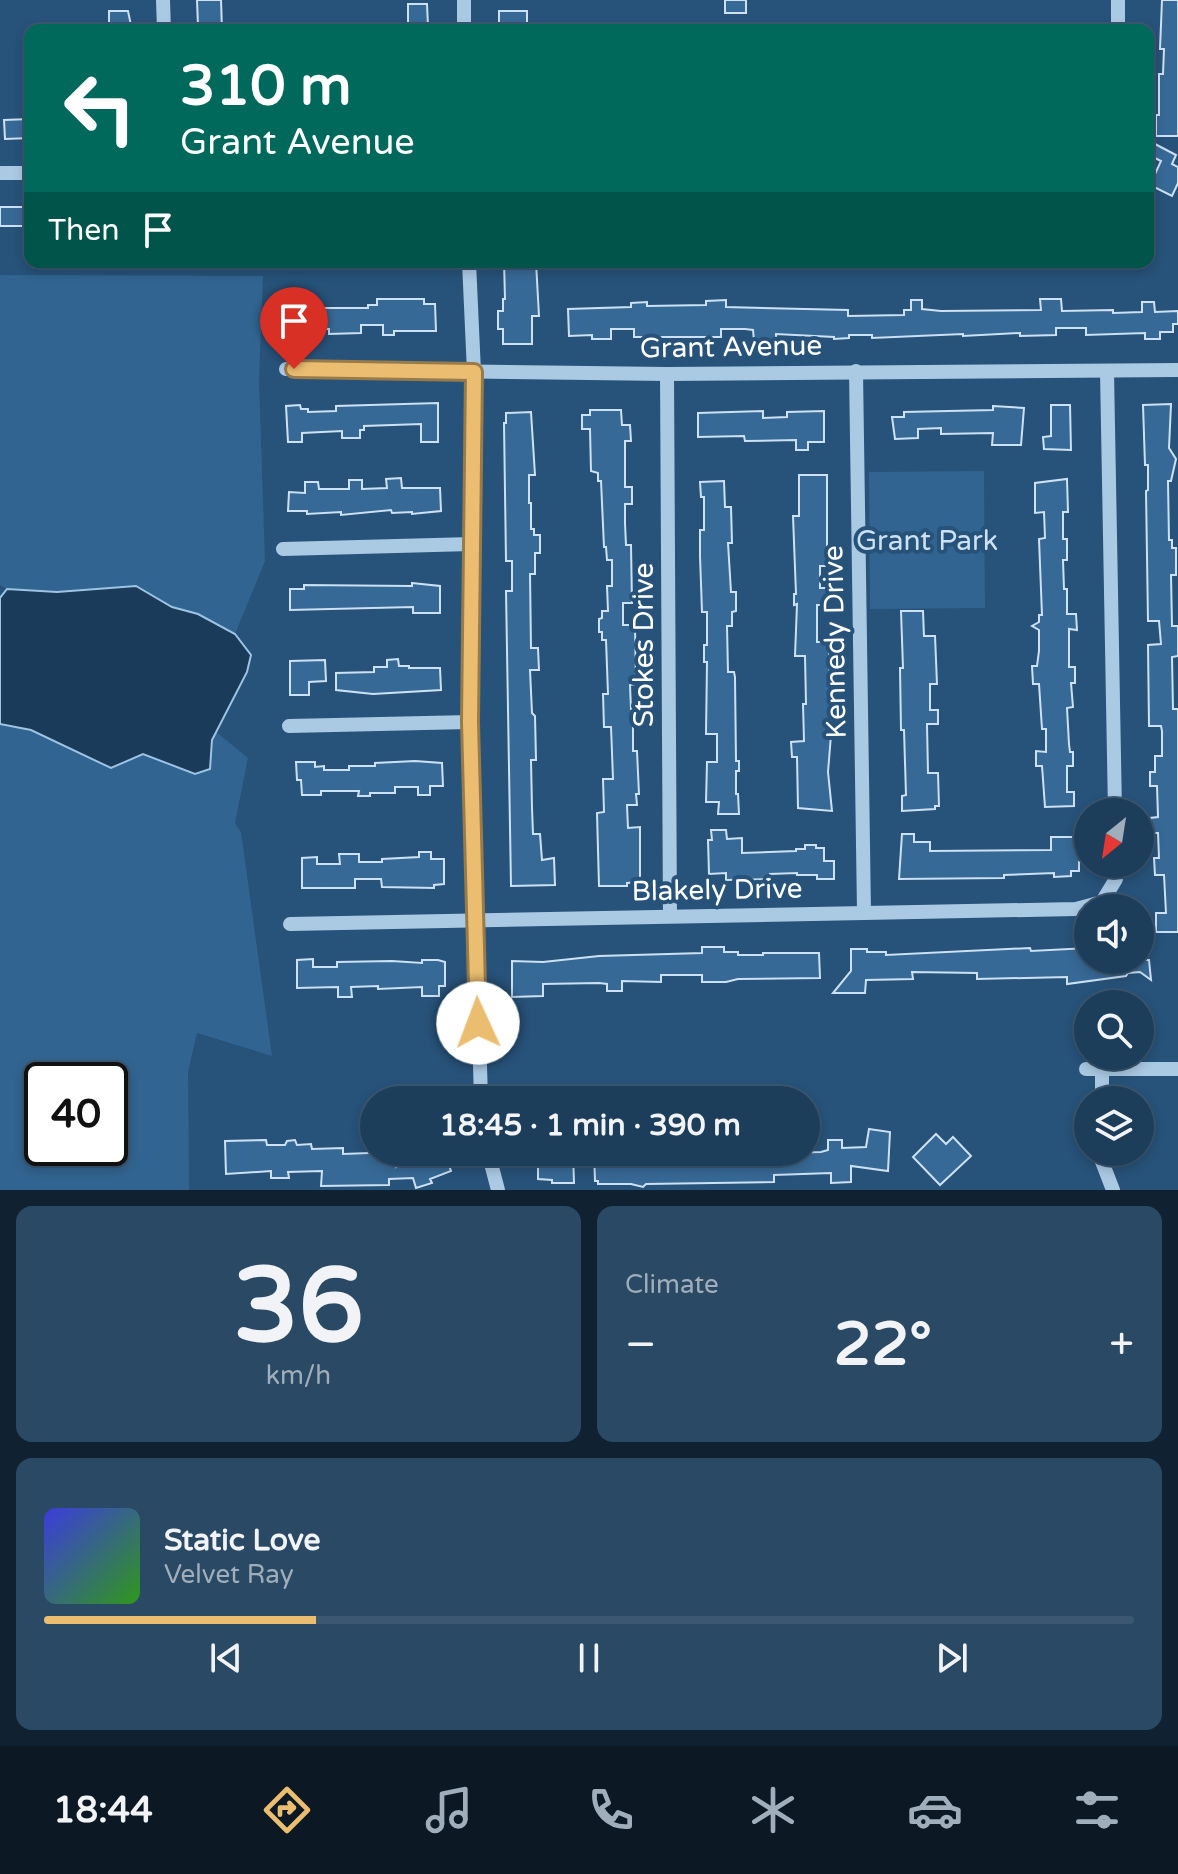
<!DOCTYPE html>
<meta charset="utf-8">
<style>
body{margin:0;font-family:"Varela Round",sans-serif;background:#2a4964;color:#f1f3f6;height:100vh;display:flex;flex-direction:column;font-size:30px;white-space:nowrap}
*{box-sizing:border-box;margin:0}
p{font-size:26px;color:#a0aebb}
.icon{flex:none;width:44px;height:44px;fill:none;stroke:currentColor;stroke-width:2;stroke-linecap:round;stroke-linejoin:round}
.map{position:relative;height:1190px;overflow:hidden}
.sheet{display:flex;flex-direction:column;gap:16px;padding:16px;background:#102232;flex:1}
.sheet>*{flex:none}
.guide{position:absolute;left:24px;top:24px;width:1130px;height:244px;border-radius:16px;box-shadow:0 4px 12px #0003,0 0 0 2px #3b5771;background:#00695c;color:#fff;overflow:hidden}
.needle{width:52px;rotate:210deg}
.fabs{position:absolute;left:1074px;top:798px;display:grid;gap:16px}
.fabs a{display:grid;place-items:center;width:80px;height:80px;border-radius:50%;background:#1d3e5b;box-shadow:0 4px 12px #0003,0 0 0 2px #3b5771;font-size:40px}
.speed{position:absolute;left:24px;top:1062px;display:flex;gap:16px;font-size:40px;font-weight:700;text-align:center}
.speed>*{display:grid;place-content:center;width:104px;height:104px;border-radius:50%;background:#1d3e5b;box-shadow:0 4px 12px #0003,0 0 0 2px #3b5771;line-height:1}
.speed .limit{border:4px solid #111;border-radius:12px;background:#fff;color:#111}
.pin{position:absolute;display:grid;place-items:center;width:68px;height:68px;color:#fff;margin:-82px -34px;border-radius:50% 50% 50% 0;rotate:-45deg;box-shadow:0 0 8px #0007}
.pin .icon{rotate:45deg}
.me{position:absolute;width:88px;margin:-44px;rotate:358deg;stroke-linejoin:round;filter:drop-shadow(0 0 6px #0008)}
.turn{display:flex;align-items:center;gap:28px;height:168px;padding:0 24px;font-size:36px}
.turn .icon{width:104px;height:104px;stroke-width:2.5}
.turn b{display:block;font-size:56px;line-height:68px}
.then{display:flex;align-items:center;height:76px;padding:0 24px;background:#0003;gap:16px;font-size:30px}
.big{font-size:60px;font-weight:700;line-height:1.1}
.sheet .card{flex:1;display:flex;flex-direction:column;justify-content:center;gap:12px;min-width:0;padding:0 28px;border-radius:16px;background:#2a4964}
.sheet .dial{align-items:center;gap:0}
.dial b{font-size:104px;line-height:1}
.song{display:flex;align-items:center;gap:24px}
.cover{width:96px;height:96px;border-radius:12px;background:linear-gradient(135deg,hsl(240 70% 55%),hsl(110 70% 35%))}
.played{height:8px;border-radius:4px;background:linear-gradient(90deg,#ebbd70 25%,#3b5771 25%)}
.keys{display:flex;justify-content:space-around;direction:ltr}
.heat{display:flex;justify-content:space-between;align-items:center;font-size:44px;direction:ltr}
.sheet .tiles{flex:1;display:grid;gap:16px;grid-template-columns:1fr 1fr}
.card:last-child{grid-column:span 2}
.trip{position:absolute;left:360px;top:1086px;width:460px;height:80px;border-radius:40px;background:#1d3e5b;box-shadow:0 4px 12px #0003,0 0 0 2px #3b5771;font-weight:700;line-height:80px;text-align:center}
.tab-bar{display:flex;height:128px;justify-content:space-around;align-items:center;background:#0c1924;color:#a0aebb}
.tab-bar .icon{width:56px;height:56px}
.tab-bar .on{color:#ebbd70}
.tab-bar b{font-size:36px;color:#f1f3f6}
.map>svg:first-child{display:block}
.green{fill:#316490;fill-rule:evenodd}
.water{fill:#1b3b5a;stroke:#9ec4e4;stroke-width:2}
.building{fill:#376996;stroke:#cce1f3;stroke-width:2}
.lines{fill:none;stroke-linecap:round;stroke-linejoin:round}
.minor{stroke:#aac9e3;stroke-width:14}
.route-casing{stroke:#997b49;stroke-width:20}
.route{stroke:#ebbd70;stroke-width:14}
.labels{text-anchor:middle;stroke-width:8;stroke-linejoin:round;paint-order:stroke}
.street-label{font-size:28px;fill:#fff;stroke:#275279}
.park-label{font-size:28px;fill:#cce1f3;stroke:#275279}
</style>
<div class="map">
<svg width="1178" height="1190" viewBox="0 0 1178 1190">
<rect width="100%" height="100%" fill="#275279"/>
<!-- green -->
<g class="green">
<polygon points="0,275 263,276 259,381 265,561 235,634 198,614 172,607 136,586 57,592 7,589 0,585"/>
<polygon points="984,471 985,608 870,609 869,472"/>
<path d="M0,724l31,6 80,38 32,-14 52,20 15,-4 2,-30 3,-9 33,27 -13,65 6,9 31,224 -75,-23 -9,39 1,118h-189zM42,1080h68v68h-68z"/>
</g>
<!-- water -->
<polygon class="water" points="136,586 172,607 198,614 235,634 251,655 247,672 212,740 210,769 195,774 143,754 111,768 31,730 0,724 0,598 7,589 57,592"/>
<!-- building -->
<g class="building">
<polygon points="197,0 221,0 222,30 201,30 201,26 198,26"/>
<rect x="725" y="0" width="21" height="13"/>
<polygon points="1162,0 1178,0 1178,136 1156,136 1156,115 1159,115 1159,74 1163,74 1164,49 1160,49"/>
<polygon points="408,4 427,4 428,26 425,26 425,30 408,30"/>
<polygon points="109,11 128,11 132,30 109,30"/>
<polygon points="499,11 527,11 527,30 505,30 505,26 499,26"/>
<polygon points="30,119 30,138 5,139 4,120"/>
<polygon points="1155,144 1176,155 1172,164 1178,167 1178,183 1172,196 1150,185 1161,161 1149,155"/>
<rect x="0" y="207" width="30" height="19"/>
<polygon points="504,262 536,262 539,316 532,316 532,344 503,344 503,329 498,329 498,311 503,311 503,299 505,299"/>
<polygon points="377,299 424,299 424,304 435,304 436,331 394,331 394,335 383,335 383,325 361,325 361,333 329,334 329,329 302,329 302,333 289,333 289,308 368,308 368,305 377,305"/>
<polygon points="1040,299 1061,299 1062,311 1113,310 1113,313 1142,312 1142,302 1154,302 1155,312 1178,311 1178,324 1173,324 1173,332 1160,332 1160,339 1145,339 1145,333 1086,335 1086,328 1056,328 1056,335 1020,336 1020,333 963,336 963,334 872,338 872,335 849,335 849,338 834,339 834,337 776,334 776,341 754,341 753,330 745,329 721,329 721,337 634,337 634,329 611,329 611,339 592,339 592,335 569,336 568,309 631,307 631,303 647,302 647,306 706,305 706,301 726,300 726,307 848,310 848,316 904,315 904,310 911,310 911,300 922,300 922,309 941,311 1041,310"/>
<polygon points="438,403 438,442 421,442 421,424 364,426 364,430 360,430 360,438 342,438 342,431 302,433 302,442 288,442 286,406 300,405 301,409 308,409 308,412 336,411 336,406"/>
<polygon points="1171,404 1169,448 1176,459 1171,481 1168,481 1169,540 1172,540 1172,548 1176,548 1176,575 1171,575 1172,626 1178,626 1178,656 1172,657 1173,709 1178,709 1178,932 1156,932 1156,913 1166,913 1164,875 1155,875 1154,858 1159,858 1158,833 1151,833 1150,818 1158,817 1157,786 1150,786 1150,772 1155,772 1155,756 1162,756 1162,731 1161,726 1149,726 1148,645 1161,644 1159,621 1148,621 1146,491 1148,490 1148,465 1145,465 1143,405"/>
<polygon points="1051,405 1070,405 1071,450 1044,449 1043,437 1051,436"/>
<polygon points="993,406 1024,408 1021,445 992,445 993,433 941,434 941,428 918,429 918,438 895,439 892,417 904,417 904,412 993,410"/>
<polygon points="590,410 621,410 622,425 630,425 631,441 625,441 625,487 632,487 632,504 625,504 625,523 626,545 631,545 632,603 623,603 623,625 635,625 636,684 630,685 631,709 637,709 638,725 633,725 633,751 637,751 639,794 636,794 637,805 627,805 628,828 640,827 640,882 627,883 627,886 599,886 597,813 604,812 603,779 613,779 611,727 604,727 603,694 608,694 606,640 602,640 602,632 599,632 599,619 602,618 602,611 608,611 607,586 612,586 612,560 607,560 606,547 604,547 601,481 598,481 598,473 591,471 590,429 582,429 582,415 590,415"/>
<polygon points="763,411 763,418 787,417 787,412 824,411 824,442 808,442 808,450 796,450 796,440 745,441 744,436 698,437 698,413"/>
<polygon points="531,412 535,475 529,475 529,503 531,503 531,529 534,529 534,535 540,535 540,553 535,553 535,574 530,574 531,648 538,648 539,670 530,670 532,713 535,716 536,760 531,760 532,808 533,834 540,834 542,860 554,858 555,885 511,886 506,591 512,591 512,561 506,561 504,423 506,423 506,413"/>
<polygon points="799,475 827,475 827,566 820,566 820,588 827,588 827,605 817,605 817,642 829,642 831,735 828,772 832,811 798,808 797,757 792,757 791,742 804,741 803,704 806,704 805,656 795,656 797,604 794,605 794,594 796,594 793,516 799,516"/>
<polygon points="401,478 402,488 440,488 441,511 412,514 412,512 392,513 391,510 341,515 341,512 307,514 307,511 288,511 289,492 305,493 305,482 318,482 319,489 349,489 349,480 362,480 362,489 387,488 386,479"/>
<polygon points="1067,479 1068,512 1063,512 1063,539 1067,539 1067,560 1063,560 1064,589 1067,589 1067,614 1076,614 1077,630 1069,629 1069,667 1075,667 1075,683 1071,683 1073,707 1067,708 1069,744 1070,752 1073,752 1073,766 1067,766 1067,792 1074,792 1074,806 1045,807 1042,766 1036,766 1036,751 1046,752 1046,729 1042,729 1039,684 1033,684 1032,666 1037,666 1039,651 1039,630 1032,626 1039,622 1039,615 1042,615 1039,539 1045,538 1044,512 1035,513 1035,483"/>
<polygon points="724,481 725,507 731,507 732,543 728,543 731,592 736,592 736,611 732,612 732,626 727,626 728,672 734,672 735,677 736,761 739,761 739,771 736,771 736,794 738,794 739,814 718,814 719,802 706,802 707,762 717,762 717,734 706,734 707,662 704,662 704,645 707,645 707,612 702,612 700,556 700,530 704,530 704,497 701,497 700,482"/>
<polygon points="412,583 440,586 440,613 413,613 413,607 290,610 290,589 304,589 304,585 412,586"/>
<polygon points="901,611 923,611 924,636 935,636 937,684 930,684 930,710 938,710 938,724 927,724 928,773 938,773 939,806 935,806 935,809 902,811 902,796 906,795 904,730 901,730 900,668 903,668"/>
<polygon points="398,659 399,666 409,666 409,668 440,668 441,690 373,694 336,690 336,673 374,672 374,667 387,667 387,660"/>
<polygon points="325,660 326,681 309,682 309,695 290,695 290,661"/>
<polygon points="415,761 442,763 443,786 430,786 430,795 418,795 418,787 395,787 395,793 370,793 370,796 358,796 359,791 321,791 321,795 302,795 301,780 297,780 296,762 315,762 315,767 324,766 324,770 349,770 349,766 375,766 375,763"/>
<polygon points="711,830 726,830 727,839 742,838 742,853 796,851 796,849 805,849 805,845 816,845 816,848 824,848 824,861 834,861 834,879 817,879 817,875 797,875 797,873 770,874 771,879 726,880 726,873 709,874 708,840 712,840"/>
<polygon points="902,834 914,834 914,842 930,842 930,851 1051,850 1051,837 1075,837 1076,845 1080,845 1081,862 1079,862 1079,871 1071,871 1071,876 1054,877 1054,873 1004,875 1004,878 899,879"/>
<polygon points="419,852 431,852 431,859 444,859 444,884 434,885 434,888 382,887 381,879 355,879 355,888 302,888 302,858 317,857 317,864 340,864 339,854 359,854 359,862 382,862 382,859 419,857"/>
<polygon points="702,947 724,947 724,952 738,952 738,955 763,955 763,953 819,953 820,978 738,979 726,982 702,982 702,975 661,975 661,982 622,981 622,991 607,991 607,984 599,983 543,984 543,996 512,997 512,961 543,962 599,956 702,953"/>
<polygon points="1030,948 1031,951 1088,948 1088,960 1149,960 1151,980 1140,972 1128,973 1126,976 1067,984 1067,977 977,979 977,973 912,972 913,979 866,980 865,993 833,993 851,971 851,949 867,949 867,952 886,952 886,955"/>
<polygon points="313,959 313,967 337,967 337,962 392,961 422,963 422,960 438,960 445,962 445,986 439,986 439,996 422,996 422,987 378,989 378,986 351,987 352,997 338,997 338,987 297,988 297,960"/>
<polygon points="869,1129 890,1132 888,1171 851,1166 851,1182 831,1183 831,1173 774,1175 774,1182 646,1184 643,1187 631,1184 598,1184 598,1181 595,1181 594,1152 697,1152 697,1158 742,1156 742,1154 821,1152 828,1150 828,1140 842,1140 842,1148 866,1147"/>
<polygon points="936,1134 946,1144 953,1137 971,1156 940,1185 913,1157"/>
<polygon points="266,1140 267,1145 285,1145 287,1141 295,1140 297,1145 311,1144 312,1149 343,1148 343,1154 396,1152 396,1167 420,1158 421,1152 429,1155 444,1152 451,1171 430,1179 432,1183 416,1188 413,1178 389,1179 389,1185 321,1186 322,1171 288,1172 289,1178 271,1178 271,1171 226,1174 225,1141"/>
<polygon points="545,1152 573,1152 574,1183 552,1183 552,1180 538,1179 538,1160 545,1160"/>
</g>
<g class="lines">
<!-- minor -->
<g class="minor">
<polyline points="163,0 164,30"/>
<polyline points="464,0 464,30"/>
<polyline points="1118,30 1118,0"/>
<polyline points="0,173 30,173"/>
<polyline points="469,262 474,372 470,722 481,1100"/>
<polyline points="286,369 667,374 1178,370"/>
<polyline points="856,371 864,912"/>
<polyline points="1107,371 1115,812"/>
<polyline points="667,374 670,916"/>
<polyline points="283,549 472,544"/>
<polyline points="289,726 470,722"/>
<polyline points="290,924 1076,909 1102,902 1116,879 1115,864"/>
<polyline points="1086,1069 1178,1069"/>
<polyline points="1102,1100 1102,1069"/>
<polyline points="488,1152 498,1190"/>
<polyline points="1101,1152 1101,1159 1113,1190"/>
</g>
</g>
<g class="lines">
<defs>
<polyline id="route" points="294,369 474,372 470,722 478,1023"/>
</defs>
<!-- route casing -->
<use href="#route" class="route-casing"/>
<!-- route -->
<use href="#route" class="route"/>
</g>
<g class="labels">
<!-- street labels -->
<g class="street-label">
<text transform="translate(731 346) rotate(-1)" y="10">Grant Avenue</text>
<text transform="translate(834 642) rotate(-91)" y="10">Kennedy Drive</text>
<text transform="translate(643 645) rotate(-90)" y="10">Stokes Drive</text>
<text transform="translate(717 889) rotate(-1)" y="10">Blakely Drive</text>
</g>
<!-- park labels -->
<g class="park-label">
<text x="927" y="550">Grant Park</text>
</g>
</g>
</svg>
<div class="fabs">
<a><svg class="needle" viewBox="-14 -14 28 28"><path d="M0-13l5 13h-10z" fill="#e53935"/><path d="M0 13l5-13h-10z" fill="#a0aebb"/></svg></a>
<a><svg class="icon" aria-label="sound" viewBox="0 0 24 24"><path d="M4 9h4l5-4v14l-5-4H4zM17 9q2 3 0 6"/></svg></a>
<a><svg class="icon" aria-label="search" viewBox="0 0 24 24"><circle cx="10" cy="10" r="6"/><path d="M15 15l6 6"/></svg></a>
<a><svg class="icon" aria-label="layers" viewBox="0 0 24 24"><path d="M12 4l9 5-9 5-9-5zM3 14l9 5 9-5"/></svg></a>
</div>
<div class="speed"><div class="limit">40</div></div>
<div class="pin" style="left:294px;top:369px;background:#d93025"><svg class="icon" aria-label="arrive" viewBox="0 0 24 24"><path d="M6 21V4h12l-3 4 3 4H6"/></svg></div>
<svg class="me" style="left:478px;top:1023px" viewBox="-20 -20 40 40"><circle r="19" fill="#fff"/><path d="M0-13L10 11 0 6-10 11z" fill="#ebbd70"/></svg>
<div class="trip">18:45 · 1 min · 390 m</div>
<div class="guide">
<div class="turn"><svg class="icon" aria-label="left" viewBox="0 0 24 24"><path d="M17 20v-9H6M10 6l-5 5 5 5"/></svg><div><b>310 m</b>Grant Avenue</div></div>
<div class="then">Then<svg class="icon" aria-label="arrive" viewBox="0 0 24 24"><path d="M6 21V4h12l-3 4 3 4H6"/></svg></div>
</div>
</div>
<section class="sheet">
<div class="tiles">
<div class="card dial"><b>36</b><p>km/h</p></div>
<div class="card"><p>Climate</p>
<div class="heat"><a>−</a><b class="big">22°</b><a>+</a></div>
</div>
<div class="card">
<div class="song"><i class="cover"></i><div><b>Static Love</b><p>Velvet Ray</p></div></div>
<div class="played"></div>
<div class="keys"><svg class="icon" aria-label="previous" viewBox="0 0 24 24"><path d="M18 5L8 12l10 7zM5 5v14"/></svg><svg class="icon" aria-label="pause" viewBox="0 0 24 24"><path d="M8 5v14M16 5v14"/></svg><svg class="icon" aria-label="next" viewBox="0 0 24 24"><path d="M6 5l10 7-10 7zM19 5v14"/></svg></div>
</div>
</div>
</section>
<nav class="tab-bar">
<b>18:44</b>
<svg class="icon on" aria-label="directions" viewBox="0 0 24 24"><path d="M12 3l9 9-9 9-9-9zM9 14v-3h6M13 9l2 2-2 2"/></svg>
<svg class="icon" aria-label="music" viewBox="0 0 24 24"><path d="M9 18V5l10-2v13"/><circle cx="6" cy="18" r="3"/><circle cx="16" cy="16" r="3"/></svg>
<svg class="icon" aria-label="phone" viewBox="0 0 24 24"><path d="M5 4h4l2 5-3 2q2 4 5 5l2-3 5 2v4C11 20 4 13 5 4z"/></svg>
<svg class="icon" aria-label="climate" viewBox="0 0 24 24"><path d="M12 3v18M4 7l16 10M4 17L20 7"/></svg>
<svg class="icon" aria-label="car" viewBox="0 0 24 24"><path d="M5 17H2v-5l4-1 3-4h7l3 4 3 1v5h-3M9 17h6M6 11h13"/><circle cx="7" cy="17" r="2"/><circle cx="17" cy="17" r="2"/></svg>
<svg class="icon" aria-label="filters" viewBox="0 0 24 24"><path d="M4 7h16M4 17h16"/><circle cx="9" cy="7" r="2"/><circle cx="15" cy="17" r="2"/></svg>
</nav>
